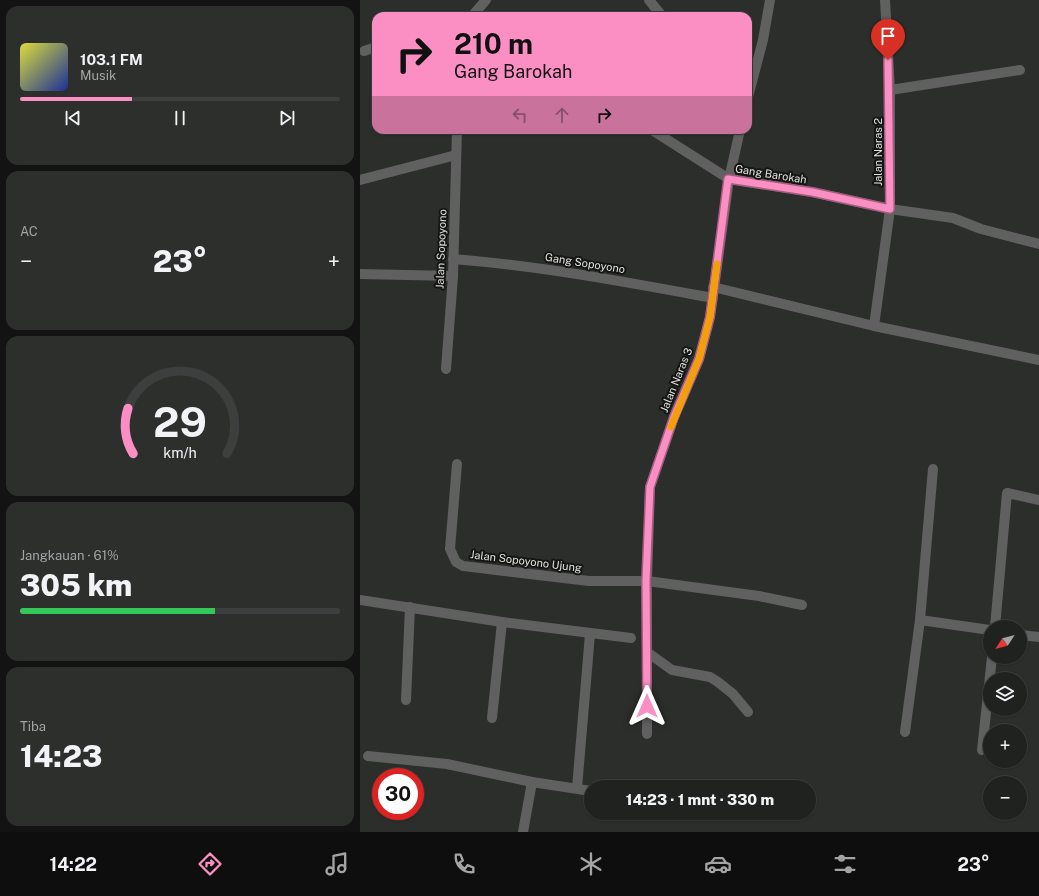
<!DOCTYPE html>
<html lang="id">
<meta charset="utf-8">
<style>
body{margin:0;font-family:"Public Sans",sans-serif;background:#2d2f2d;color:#f1f3f6;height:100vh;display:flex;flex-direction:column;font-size:15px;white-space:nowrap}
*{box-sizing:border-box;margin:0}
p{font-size:13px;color:#a2a4a5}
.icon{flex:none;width:22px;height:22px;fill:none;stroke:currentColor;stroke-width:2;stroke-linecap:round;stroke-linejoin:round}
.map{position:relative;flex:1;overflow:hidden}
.sheet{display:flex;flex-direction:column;gap:6px;padding:6px;background:#121312;width:360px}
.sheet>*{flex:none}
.banner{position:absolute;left:12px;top:12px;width:380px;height:122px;border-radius:12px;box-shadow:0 1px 3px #0004,0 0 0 1px #3d3f3e;background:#fb8fc4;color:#111;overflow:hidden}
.needle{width:26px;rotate:234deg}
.controls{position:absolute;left:623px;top:620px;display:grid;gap:8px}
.controls a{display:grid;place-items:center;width:44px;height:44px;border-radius:50%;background:#202220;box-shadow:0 1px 3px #0004,0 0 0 1px #3d3f3e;font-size:20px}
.speed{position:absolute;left:12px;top:768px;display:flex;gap:8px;font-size:20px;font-weight:700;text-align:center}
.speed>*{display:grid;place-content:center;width:52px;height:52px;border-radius:50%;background:#202220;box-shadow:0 1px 3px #0004,0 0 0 1px #3d3f3e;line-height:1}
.speed .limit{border:6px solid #d22;background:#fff;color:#111}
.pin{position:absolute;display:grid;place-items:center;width:34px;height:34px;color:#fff;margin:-41px -17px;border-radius:50% 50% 50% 0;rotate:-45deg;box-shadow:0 0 4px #0007}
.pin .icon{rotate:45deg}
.me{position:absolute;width:44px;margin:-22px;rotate:0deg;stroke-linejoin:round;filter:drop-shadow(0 0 3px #0008)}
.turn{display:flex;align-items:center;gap:14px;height:84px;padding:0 16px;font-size:18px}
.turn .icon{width:52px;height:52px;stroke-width:2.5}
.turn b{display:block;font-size:28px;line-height:34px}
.lanes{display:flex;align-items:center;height:38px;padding:0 16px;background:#0003;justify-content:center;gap:20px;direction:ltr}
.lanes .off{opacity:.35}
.big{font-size:30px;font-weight:800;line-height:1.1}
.sheet .card{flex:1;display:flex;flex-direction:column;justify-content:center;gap:6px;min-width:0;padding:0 14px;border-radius:12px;background:#2d2f2d}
.sheet .dial{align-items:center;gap:0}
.dial svg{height:104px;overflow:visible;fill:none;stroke:#3d3f3e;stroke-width:7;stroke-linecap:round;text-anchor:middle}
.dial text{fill:#f1f3f6;stroke:none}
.song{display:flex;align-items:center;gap:12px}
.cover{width:48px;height:48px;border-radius:6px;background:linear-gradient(135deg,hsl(60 70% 55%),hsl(230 70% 35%))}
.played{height:4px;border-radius:2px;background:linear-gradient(90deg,#fb8fc4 35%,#3d3f3e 35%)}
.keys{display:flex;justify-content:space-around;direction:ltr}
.heat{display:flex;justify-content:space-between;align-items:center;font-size:22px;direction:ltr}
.charge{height:6px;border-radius:3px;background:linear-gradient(90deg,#34c759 61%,#3d3f3e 0)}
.trip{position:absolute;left:224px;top:780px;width:232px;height:40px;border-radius:20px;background:#202220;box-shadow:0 1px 3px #0004,0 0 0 1px #3d3f3e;font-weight:800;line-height:40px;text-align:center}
.dock{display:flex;height:64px;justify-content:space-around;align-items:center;background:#0d0e0d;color:#a2a4a5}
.dock .icon{width:28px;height:28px}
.dock .active{color:#fb8fc4}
.dock b{font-size:18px;color:#f1f3f6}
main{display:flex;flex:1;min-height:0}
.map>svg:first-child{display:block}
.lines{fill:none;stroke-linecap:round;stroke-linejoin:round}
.minor{stroke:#5f605f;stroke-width:10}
.route-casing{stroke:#a35d7f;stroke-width:10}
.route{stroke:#fb8fc4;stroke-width:7}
.slow{stroke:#f59e0b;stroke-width:7}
.labels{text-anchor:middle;stroke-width:4;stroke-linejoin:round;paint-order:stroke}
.street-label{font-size:11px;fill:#dee0de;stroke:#151614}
</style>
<main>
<section class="sheet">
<div class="card">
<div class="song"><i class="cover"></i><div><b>103.1 FM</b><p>Musik</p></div></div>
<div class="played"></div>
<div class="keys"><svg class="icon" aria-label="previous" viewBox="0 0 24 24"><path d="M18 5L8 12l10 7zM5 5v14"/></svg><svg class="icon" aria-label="pause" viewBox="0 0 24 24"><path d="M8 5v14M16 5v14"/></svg><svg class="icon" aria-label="next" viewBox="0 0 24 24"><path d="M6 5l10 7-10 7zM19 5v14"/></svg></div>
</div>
<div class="card"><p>AC</p>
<div class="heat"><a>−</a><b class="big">23°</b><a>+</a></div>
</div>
<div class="card dial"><svg viewBox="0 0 100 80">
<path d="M14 69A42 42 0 1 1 86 69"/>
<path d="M14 69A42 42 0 0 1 10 34" stroke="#fb8fc4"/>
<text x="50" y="56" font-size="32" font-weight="700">29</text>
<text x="50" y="72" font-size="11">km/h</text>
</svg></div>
<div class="card"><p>Jangkauan · 61%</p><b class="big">305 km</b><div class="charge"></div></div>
<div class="card"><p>Tiba</p><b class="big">14:23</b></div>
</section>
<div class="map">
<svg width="679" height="832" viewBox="0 0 679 832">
<rect width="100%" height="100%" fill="#2b2e2b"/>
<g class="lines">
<!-- minor -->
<g class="minor">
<polyline points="289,0 302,16"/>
<polyline points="112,16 126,0"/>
<polyline points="4,51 16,47"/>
<polyline points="530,90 660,70"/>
<polyline points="388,97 403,40 410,0"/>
<polyline points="292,130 369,179 452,192 530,209 593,218 621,229 679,244"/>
<polyline points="0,180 96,155"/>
<path d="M93,259c88,7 173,23 260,39"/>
<polyline points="0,274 93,276"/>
<polyline points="353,287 514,326 679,360"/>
<polyline points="514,326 530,209 530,90 525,0"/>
<polyline points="86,369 93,276 97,130"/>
<polyline points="97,464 90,549 96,562 103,566 229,581 287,581 399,596 442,605"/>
<polyline points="0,600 142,622 271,638"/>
<polyline points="560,620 630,630"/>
<polyline points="635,627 647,493 679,500"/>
<polyline points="660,635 679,637"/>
<polyline points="287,652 312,670 350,677 358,682 373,694 388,712"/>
<polyline points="46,700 50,607"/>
<polyline points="132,718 142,622"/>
<polyline points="545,732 560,620 573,469"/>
<polyline points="287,734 287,581 290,487 314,417 339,359 350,317 369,179 380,130"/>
<polyline points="622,750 632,657"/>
<polyline points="8,756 87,764 172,782 231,791"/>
<polyline points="217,788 230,634"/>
<polyline points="163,832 172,782"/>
</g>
</g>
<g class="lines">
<defs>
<polyline id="route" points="287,706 286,581 290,487 314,417 339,359 350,317 368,179 452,192 530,209 528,60"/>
</defs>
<!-- route casing -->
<use href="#route" class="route-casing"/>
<!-- route -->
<use href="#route" class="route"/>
<!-- slow -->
<polyline class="slow" points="311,427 339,359 350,317 357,264"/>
</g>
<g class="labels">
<!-- street labels -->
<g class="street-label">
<text transform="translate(518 152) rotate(-90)" y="4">Jalan Naras 2</text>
<text transform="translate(411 174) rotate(9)" y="4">Gang Barokah</text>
<text transform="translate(81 249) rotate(-88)" y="4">Jalan Sopoyono</text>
<text transform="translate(225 263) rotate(9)" y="4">Gang Sopoyono</text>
<text transform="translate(316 380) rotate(-68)" y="4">Jalan Naras 3</text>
<text transform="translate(166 561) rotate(7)" y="4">Jalan Sopoyono Ujung</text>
</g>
</g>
</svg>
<div class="controls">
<a><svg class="needle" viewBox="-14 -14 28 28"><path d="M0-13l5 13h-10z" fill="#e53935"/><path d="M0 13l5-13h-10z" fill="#a2a4a5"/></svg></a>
<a><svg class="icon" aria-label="layers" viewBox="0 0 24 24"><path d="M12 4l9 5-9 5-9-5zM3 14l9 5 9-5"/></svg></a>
<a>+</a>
<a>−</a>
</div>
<div class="speed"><div class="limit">30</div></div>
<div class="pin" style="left:528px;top:60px;background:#d93025"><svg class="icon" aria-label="arrive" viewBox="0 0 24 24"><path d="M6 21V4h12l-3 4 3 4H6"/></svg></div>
<svg class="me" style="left:287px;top:706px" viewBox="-20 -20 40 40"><path d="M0-17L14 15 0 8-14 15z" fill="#fb8fc4" stroke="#fff" stroke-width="4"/></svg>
<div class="trip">14:23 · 1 mnt · 330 m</div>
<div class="banner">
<div class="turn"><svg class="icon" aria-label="right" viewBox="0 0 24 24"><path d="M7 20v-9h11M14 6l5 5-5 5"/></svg><div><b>210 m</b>Gang Barokah</div></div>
<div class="lanes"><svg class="icon off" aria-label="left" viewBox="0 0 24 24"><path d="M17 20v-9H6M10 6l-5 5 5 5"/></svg><svg class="icon off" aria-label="ahead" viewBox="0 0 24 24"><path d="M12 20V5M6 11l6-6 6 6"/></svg><svg class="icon" aria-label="right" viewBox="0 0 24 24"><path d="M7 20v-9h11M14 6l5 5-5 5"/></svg></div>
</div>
</div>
</main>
<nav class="dock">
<b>14:22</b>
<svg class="icon active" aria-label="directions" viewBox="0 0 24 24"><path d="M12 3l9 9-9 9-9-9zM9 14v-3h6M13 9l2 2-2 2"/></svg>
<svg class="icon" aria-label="music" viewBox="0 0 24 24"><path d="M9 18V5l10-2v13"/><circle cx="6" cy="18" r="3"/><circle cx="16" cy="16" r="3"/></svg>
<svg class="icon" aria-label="phone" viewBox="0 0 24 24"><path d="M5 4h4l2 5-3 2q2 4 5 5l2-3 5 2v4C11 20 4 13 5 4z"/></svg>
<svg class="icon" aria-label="climate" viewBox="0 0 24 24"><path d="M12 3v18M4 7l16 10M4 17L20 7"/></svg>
<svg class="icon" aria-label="car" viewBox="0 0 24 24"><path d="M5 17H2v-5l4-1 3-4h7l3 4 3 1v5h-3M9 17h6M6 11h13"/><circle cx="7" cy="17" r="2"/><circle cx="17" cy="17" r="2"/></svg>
<svg class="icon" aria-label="filters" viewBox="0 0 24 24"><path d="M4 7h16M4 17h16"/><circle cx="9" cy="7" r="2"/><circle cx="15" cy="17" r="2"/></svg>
<b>23°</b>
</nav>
